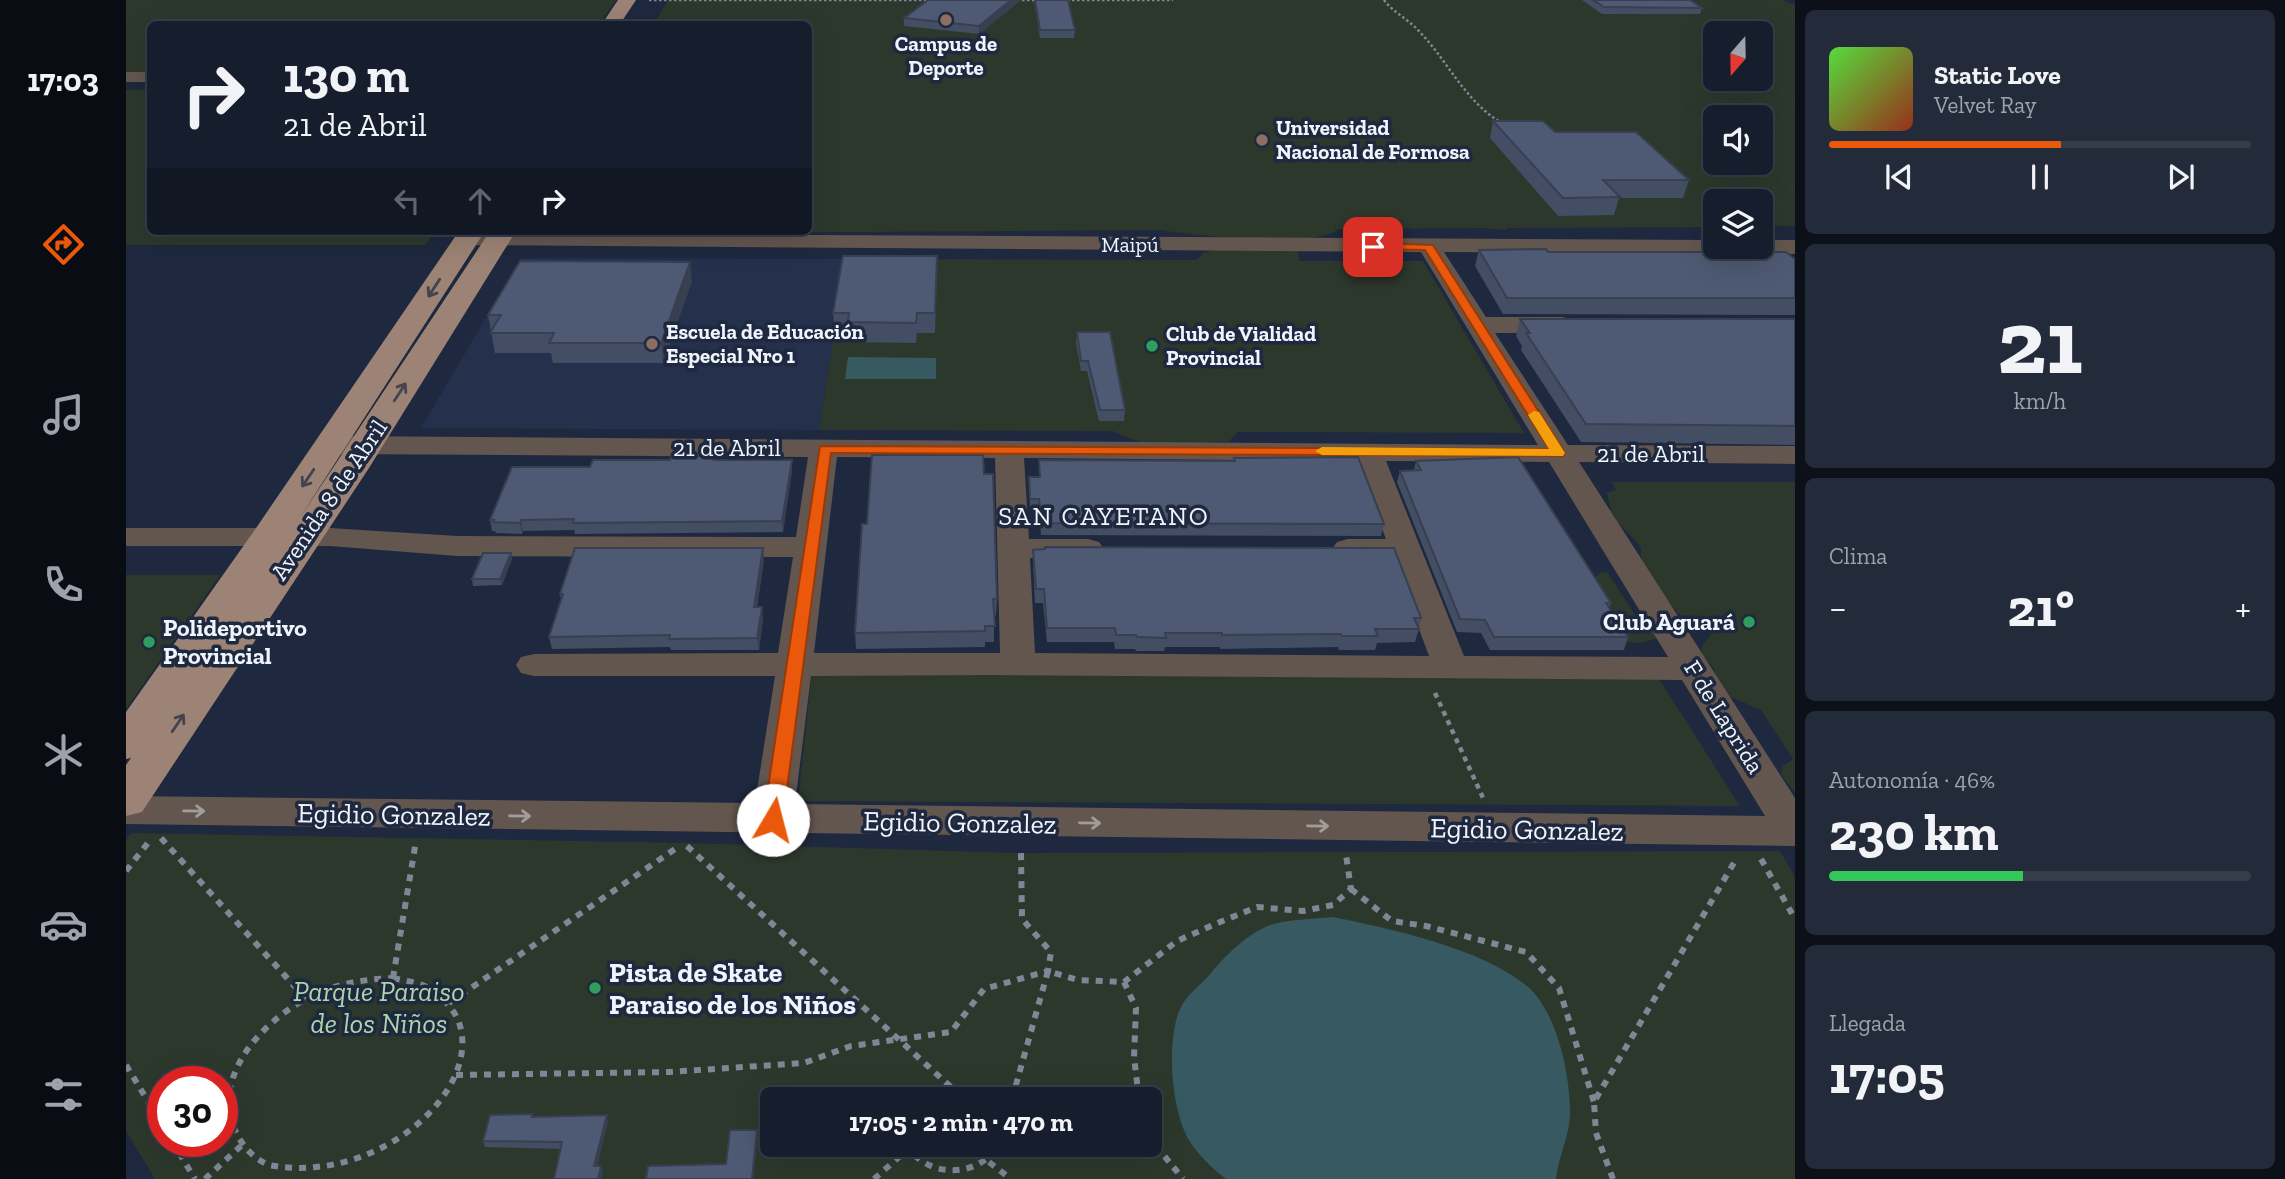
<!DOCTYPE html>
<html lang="es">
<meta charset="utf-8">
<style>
body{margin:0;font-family:"Zilla Slab",serif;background:#232b3a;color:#f1f3f6;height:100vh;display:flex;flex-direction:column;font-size:26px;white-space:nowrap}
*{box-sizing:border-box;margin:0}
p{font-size:23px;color:#9ea2aa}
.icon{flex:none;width:38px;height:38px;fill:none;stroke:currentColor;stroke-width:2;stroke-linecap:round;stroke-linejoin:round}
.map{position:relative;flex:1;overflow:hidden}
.details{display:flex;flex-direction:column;gap:10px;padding:10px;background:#0c1019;width:490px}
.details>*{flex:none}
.top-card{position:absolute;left:21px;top:21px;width:665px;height:214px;border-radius:10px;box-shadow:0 7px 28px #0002,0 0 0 2px #353c4a;background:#161e2e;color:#f1f3f6;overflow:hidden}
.needle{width:46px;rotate:200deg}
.tools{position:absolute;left:1577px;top:21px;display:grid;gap:14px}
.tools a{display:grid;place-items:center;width:70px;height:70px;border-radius:10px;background:#161e2e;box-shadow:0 7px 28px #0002,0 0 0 2px #353c4a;font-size:35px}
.speed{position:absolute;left:21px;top:1066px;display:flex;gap:14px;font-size:35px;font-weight:700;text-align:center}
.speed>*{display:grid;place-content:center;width:91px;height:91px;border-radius:50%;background:#161e2e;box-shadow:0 7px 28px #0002,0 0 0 2px #353c4a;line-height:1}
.speed .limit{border:10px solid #d22;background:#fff;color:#111}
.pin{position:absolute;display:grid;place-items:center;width:60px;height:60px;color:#fff;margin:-30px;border-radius:14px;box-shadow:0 4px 10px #0006}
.me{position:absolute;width:77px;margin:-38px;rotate:8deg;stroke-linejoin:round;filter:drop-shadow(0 0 5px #0008)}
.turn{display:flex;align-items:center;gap:24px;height:147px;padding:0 21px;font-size:32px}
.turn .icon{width:91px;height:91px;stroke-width:2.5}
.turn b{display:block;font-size:49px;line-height:60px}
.lanes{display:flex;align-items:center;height:66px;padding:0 21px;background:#0003;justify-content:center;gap:35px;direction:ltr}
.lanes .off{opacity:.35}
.big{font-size:52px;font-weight:700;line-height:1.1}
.details .tile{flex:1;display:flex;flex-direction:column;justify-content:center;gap:10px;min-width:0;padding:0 24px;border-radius:10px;background:#232b3a}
.details .dial{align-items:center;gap:0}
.dial b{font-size:91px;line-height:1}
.song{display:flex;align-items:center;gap:21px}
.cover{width:84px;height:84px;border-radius:10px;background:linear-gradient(135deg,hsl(110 70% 55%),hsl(10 70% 35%))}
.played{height:7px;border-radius:4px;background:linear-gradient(90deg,#ea580c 55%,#353c4a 55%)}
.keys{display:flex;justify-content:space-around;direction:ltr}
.heat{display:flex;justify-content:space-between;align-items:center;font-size:38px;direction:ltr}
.charge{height:10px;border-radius:5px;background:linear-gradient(90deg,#34c759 46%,#353c4a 0)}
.trip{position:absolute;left:634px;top:1087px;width:402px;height:70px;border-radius:10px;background:#161e2e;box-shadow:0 7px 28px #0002,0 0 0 2px #353c4a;font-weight:700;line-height:70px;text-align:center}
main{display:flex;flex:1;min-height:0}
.tabs{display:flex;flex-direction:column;width:126px;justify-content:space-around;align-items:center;background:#090c12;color:#9ea2aa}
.tabs .icon{width:49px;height:49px}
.tabs .on{color:#ea580c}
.tabs b{font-size:32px;color:#f1f3f6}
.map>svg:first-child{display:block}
.built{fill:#25304c}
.green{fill:#2d382c;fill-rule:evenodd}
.water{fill:#375961}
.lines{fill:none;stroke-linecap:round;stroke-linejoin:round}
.path-far2{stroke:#7f8797;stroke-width:2.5;stroke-dasharray:2.5 2.5;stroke-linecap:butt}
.path-far1{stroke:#7f8797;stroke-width:4.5;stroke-dasharray:5 5;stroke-linecap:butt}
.path{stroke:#7f8797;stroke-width:6;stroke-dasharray:7 7;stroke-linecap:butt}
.minor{fill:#63564f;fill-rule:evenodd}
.major{fill:#9c8375;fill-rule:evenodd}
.wall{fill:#434d63}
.shaded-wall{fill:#373f50}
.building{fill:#4e5a73;stroke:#373f50;stroke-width:2}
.oneway{stroke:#44434e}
.oneway2{stroke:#a29d9d}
.route{fill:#ea580c;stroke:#983908;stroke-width:2}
.slow{fill:#f59e0b}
.education-dot{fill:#8d6e63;stroke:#1e283e;stroke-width:2.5}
.leisure-dot{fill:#2e9e5b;stroke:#1e283e;stroke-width:2.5}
.labels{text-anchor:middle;stroke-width:7;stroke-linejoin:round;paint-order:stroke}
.far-poi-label{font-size:21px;font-weight:bold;fill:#eff4fd;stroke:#1e283e;text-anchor:start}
.far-street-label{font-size:21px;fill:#eff4fd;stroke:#1e283e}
.street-label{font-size:24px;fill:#eff4fd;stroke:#1e283e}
.poi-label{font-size:24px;font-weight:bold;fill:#eff4fd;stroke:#1e283e;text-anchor:end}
.neighbourhood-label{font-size:26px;letter-spacing:2px;fill:#eff4fd;stroke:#1e283e}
.near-street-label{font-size:28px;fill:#eff4fd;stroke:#1e283e}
.near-poi-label{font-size:28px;font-weight:bold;fill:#eff4fd;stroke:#1e283e;text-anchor:start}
.near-park-label{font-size:28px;font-style:italic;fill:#add5ab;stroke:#1e283e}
</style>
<main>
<nav class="tabs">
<b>17:03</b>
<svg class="icon on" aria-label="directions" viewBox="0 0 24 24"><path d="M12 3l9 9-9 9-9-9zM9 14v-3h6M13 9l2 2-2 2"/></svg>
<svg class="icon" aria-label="music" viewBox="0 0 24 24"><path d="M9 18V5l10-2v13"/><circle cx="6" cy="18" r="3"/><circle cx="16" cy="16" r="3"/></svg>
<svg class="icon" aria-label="phone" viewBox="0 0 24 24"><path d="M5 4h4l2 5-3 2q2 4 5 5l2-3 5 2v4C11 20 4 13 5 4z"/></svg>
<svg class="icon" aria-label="climate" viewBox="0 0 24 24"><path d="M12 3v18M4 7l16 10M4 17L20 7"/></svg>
<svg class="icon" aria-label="car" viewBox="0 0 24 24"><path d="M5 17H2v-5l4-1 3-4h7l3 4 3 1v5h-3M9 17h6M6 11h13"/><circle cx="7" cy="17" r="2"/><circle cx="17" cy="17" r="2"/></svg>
<svg class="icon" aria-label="filters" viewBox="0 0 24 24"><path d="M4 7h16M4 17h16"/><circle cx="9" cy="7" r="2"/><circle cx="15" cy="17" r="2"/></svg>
</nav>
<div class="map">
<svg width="1669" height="1179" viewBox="0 0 1669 1179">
<rect width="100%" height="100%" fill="#1e283e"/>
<!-- built -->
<polygon class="built" points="395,258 720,259 693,430 295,428"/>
<!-- green -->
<g class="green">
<polygon points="0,0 490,0 473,24 24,24 24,73 0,73"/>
<path d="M542,0h1114l13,5v221h-34l-1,-25h-45v26l-208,1 -2,2 -20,-2 -146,1c-27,20 -145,6 -180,1l-623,4 1,-3h271v-207h-154zM1589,33h45v46h-45zM1589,117h45v46h-45z"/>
<polygon points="0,90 24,90 24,231 309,231 299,245 0,245"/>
<path d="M1088,250h75l9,1 1,10h124l101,172 -286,-1 -10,10c-22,-2 -26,5 -44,6 -18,1 -56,-8 -71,-17l-294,-1 27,-171 351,1 6,-7z"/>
<polygon points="1485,482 1669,482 1669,793 1655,774 1657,766 1667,759 1635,710 1598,694 1587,667 1575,654 1576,646 1585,635 1580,627 1553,614 1540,599 1515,560 1515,547 1491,521 1485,511 1481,493 1490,490"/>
<polygon points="1475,572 1482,573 1511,618 1527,627 1531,638 1515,643 1494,642 1466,580"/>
<polygon points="0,575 94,575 0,709"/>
<polygon points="686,672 1533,679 1614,806 672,801"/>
<path d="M5,833l553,10 337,10 759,-2 15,26v302h-1640l-29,-48v-291zM37,1082h59v59h-59zM646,1099h378v45h-378z"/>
</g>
<!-- water -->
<g class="water">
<polygon points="722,357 810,358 810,379 719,379"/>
<path d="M1207,917c58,12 149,31 195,70 30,26 43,92 42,129 -1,21 -12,42 -14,63h-330c-13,-10 -29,-25 -37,-39 -18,-30 -23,-99 -9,-131 5,-13 22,-25 31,-36 16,-19 39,-42 63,-49 19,-5 40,-5 59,-7z"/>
</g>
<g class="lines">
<!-- path-far2 -->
<g class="path-far2">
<polyline points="523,0 805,0"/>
<polyline points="891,0 913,0"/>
<polyline points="936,0 1047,0"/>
<path d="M1258,0c9,12 22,18 33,29 29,29 47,71 83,93"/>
</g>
<!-- path-far1 -->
<polyline class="path-far1" points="1309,693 1358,800"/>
<!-- path -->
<g class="path">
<polyline points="35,838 180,999"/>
<polyline points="561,846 827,1089"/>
<polyline points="1635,859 1669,919"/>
<polyline points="0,871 25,839"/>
<polyline points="1225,889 1266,921 1300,926 1400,952 1433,988 1468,1102"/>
<path d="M267,978c12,3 25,4 36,10 11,6 19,16 26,26 12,21 8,46 -2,66 -31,61 -114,99 -184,85 -18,-7 -31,-24 -37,-43 -17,-58 44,-113 93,-132 22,-8 45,-11 68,-12z"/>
<polyline points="267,978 290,841"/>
<polyline points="998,982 1010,1008 1008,1057 1013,1099"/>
<polyline points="323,1003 552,847"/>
<polyline points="0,1065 37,1126"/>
<polyline points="330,1075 543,1072 678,1063 725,1046 825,1032 858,989 922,971 925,952 896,919 895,853"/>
<path d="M796,1099c21,-11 41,-12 62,0"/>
<polyline points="886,1099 922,971 952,980 998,982 1051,941 1094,922 1131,907 1177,911 1207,905 1225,889 1220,855"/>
<polyline points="1024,1133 1027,1142 1057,1179"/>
<polyline points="46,1141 69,1179"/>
<path d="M780,1144c20,35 73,35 93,0"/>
<polyline points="863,1162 885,1179"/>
<polyline points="79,1179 116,1145"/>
<polyline points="748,1179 781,1150"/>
<polyline points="1487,1179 1470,1133 1468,1102 1609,861"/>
</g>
<!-- minor -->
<g class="minor">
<rect x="0" y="72" width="24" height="10"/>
<path d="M339,233l1250,7v7h45v-7h35v14l-351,-2 42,65h77l9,3 4,5 -4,5 -9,3h-68l73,112 227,1v18l-216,-2 216,336v48l-1669,-22v-28l629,7 20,-127h-241l-13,-3 -5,-8 5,-8 13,-3 244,-1 15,-96 -336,-1 -127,-10h-204v-18h204l127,8 339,1 12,-80 -470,-3 -10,-3 -4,-6 4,-6 10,-3 1200,9 -117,-193 -964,-7 -3,-5 3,-5zM711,457l158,1 5,195h-186zM898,458l332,3 30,78h-38l-11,3 -5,7 5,7 11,3h45l36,97 -394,-3 -5,-95 58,1 11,-3 5,-7 -5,-7 -11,-3h-59zM1260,461l163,1 119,195 -204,-1zM866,675l690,5 83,136 -970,-12 16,-128z"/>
</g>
<!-- major -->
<g class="major">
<polygon points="492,0 510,0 494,24 476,24"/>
<polygon points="333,231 359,231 173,519 364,231 390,231 243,468 16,812 0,816 0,765 5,758 0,759 0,712 128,531"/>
</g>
</g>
<!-- wall -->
<g class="wall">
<polygon points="895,0 853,34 778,26 778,18"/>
<polygon points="908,0 942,0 949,30 948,38 914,38"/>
<polygon points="1456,0 1564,0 1576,8 1574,14 1476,14"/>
<polygon points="1367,121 1429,132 1563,180 1557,198 1493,198 1488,215 1432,216 1364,138"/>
<polygon points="1353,250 1669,259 1669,315 1377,314 1349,266"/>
<polygon points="811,256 809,333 791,333 790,343 723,342 722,333 709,333 707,313"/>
<polygon points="566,281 537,363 427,363 425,353 369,353 362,315"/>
<polygon points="1394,319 1669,319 1669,445 1455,442 1395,350 1396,346 1390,336"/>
<polygon points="951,332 999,410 998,421 973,421 961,371 955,371 950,343"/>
<polygon points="589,456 590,460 666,470 657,532 449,534 448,530 397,531 396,534 370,533 369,531 366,531 364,520 544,460"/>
<polygon points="1108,458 1258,524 1255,536 915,535 913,511 904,511 903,477 913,477 913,460 1108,461"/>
<polygon points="1290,461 1485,603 1483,609 1502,637 1498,650 1364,650 1355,633 1331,632 1271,482 1274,471 1288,470"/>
<polygon points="858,474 871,599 870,615 868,615 868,642 859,642 859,647 730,649 729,633"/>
<polygon points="907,550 1295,618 1293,629 1289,642 1251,643 1249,650 1213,650 1212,647 1094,649 1094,647 1039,647 1038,651 1010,651 1009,649 989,649 988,642 921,642 917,603 909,603 907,563"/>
<polygon points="385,553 386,559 376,585 347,586 346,579"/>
<polygon points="638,560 631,607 637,619 633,650 545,650 544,647 426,649 423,637 435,600 434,594"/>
<polygon points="408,1117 482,1121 471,1166 477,1172 475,1179 428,1179 435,1149 359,1147 357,1141"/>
</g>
<!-- shaded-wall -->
<g class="shaded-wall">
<polygon points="885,0 895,0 853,34 853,26"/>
<polygon points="811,256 811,275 809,333 809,313"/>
<polygon points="564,262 566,281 537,363 535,343"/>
<polygon points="666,460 666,470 657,532 656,521"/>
<polygon points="395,520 397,531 396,534 394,523"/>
<polygon points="637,548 638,560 629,619 628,607"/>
<polygon points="385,553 386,559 376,585 374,579"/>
<polygon points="636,607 637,619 633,650 631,638"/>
<polygon points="481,1115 482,1121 470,1173 468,1166"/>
<polygon points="631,1130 632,1136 627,1179 626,1179"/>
<polygon points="475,1166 477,1172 475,1179 472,1179"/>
</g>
<!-- building -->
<g class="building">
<polygon points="802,0 885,0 853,26 778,18"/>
<polygon points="909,0 942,0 949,30 914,30"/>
<polygon points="1467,0 1564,0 1576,8 1478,7"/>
<polygon points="1367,121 1417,121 1429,132 1510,132 1563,180 1477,180 1494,197 1437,198"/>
<polygon points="1420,249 1422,252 1660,252 1669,259 1669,298 1381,298 1353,250"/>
<polygon points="717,256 811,256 809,313 791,313 790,323 722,322 723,313 707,313"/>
<polygon points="394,261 564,262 535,343 423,343 428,333 364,333 375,315 362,315"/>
<polygon points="1394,319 1669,319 1669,426 1460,424 1400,333 1404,333"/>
<polygon points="951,332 984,332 999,410 974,410 962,361 955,361"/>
<polygon points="746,455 857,455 858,474 867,474 871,599 867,599 869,626 859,626 859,631 729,633 736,524 741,524"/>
<polygon points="545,456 589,456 588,460 666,460 656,521 447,523 448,519 395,520 394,523 367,522 368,520 364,520 386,467 464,467 467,460 544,460"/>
<polygon points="1232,457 1258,524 916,523 913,499 904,499 903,477 914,477 913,460 1109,461 1108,458"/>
<polygon points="1392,457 1485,603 1480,603 1502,637 1368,637 1359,620 1334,619 1274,471 1295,470 1290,461"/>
<polygon points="919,547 1268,548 1295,618 1288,618 1293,629 1249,629 1252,636 1216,636 1215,634 1096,635 1096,633 1039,633 1040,638 1011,637 1010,635 990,635 989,628 921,628 918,589 910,589 907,550 919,549"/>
<polygon points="449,548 637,548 628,607 636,607 631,638 543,639 544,635 423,637 437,594 434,594"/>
<polygon points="357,553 385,553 374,579 346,579"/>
<polygon points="407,1114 406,1117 481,1115 468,1166 475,1166 472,1179 428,1179 436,1142 357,1141 364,1115"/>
<polygon points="604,1130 631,1130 626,1179 520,1179 522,1166 600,1164"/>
</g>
<!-- one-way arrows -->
<defs><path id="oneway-shaft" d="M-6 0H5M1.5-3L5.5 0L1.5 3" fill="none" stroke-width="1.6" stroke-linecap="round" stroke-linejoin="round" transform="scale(1.75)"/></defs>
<g class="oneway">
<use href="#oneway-shaft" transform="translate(308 288) rotate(123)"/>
<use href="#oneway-shaft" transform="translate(274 392) rotate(-57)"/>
<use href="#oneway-shaft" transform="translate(182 478) rotate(124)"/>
<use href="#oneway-shaft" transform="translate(52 723) rotate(-56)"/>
</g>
<g class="oneway2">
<use href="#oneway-shaft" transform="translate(68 811) rotate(1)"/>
<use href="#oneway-shaft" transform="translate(394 816) rotate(1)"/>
<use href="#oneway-shaft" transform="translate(964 823) rotate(1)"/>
<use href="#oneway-shaft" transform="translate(1192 826) rotate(1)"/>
</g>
<!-- route -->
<polygon class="route" points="1247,243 1307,245 1439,453 1437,456 705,453 657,820 654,825 640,825 637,820 694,446 1423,449 1299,250 1243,249 1242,247"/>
<!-- slow -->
<polygon class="slow" points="1408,411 1413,412 1439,453 1437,456 1196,455 1189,451 1196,447 1423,449 1402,415"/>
<!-- markers -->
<g class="education-dot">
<circle cx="820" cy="20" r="7"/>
<circle cx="1136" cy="140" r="7"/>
<circle cx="526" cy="344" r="7"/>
</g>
<g class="leisure-dot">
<circle cx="1026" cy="346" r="7"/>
<circle cx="1623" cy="622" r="7"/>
<circle cx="23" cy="642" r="7"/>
<circle cx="469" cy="988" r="7"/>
</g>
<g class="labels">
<!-- far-poi labels -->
<g class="far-poi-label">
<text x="820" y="51" text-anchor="middle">Campus de<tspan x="820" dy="24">Deporte</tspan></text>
<text x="1150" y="135">Universidad<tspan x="1150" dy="24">Nacional de Formosa</tspan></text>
<text x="540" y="339">Escuela de Educación<tspan x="540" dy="24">Especial Nro 1</tspan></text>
<text x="1040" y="341">Club de Vialidad<tspan x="1040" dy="24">Provincial</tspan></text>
</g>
<!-- far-street labels -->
<g class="far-street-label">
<text x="1004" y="252">Maipú</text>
</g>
<!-- street labels -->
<g class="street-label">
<text x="601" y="456">21 de Abril</text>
<text x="1525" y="462">21 de Abril</text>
<text transform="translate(203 500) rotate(-56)" y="8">Avenida 8 de Abril</text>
<text transform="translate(1598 717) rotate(58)" y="8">F de Laprida</text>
</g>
<!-- poi labels -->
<g class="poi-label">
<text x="1609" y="630">Club Aguará</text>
<text x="37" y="636" text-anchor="start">Polideportivo<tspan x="37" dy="28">Provincial</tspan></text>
</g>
<!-- neighbourhood labels -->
<g class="neighbourhood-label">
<text x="978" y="525">SAN CAYETANO</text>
</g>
<!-- near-street labels -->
<g class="near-street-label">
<text transform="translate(268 814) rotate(1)" y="10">Egidio Gonzalez</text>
<text transform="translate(834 822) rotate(1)" y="10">Egidio Gonzalez</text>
<text transform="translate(1401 829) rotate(1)" y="10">Egidio Gonzalez</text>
</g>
<!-- near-poi labels -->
<g class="near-poi-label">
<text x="483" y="982">Pista de Skate<tspan x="483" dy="32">Paraiso de los Niños</tspan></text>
</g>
<!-- near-park labels -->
<g class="near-park-label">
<text x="253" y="1001">Parque Paraiso<tspan x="253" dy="32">de los Niños</tspan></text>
</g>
</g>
</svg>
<div class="tools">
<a><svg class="needle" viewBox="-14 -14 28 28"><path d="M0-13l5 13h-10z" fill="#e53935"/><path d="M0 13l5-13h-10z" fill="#9ea2aa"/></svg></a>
<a><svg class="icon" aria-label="sound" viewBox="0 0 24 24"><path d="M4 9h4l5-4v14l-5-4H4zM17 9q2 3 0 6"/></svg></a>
<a><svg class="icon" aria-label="layers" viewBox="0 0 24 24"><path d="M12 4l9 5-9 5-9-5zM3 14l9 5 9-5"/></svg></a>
</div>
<div class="speed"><div class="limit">30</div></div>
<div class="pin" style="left:1247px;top:247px;background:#d93025"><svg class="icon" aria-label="arrive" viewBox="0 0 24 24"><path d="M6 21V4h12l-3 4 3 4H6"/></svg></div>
<svg class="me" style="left:647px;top:820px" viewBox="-20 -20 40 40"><circle r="19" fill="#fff"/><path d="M0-13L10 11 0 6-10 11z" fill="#ea580c"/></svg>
<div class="trip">17:05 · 2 min · 470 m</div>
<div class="top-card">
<div class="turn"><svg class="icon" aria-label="right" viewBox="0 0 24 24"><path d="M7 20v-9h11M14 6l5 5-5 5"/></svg><div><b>130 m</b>21 de Abril</div></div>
<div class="lanes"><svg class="icon off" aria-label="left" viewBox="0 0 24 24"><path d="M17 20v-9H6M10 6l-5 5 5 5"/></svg><svg class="icon off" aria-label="ahead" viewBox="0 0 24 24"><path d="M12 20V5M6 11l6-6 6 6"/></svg><svg class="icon" aria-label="right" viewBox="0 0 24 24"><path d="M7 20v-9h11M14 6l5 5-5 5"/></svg></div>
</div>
</div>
<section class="details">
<div class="tile">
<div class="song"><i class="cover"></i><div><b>Static Love</b><p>Velvet Ray</p></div></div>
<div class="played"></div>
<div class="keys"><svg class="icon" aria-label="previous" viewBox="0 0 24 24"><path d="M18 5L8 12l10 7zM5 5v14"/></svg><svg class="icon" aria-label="pause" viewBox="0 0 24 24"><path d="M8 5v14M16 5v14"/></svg><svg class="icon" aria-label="next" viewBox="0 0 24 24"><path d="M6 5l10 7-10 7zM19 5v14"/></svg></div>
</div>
<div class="tile dial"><b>21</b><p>km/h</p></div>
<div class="tile"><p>Clima</p>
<div class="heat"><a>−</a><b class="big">21°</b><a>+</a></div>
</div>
<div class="tile"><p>Autonomía · 46%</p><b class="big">230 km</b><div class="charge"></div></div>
<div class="tile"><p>Llegada</p><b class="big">17:05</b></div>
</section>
</main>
